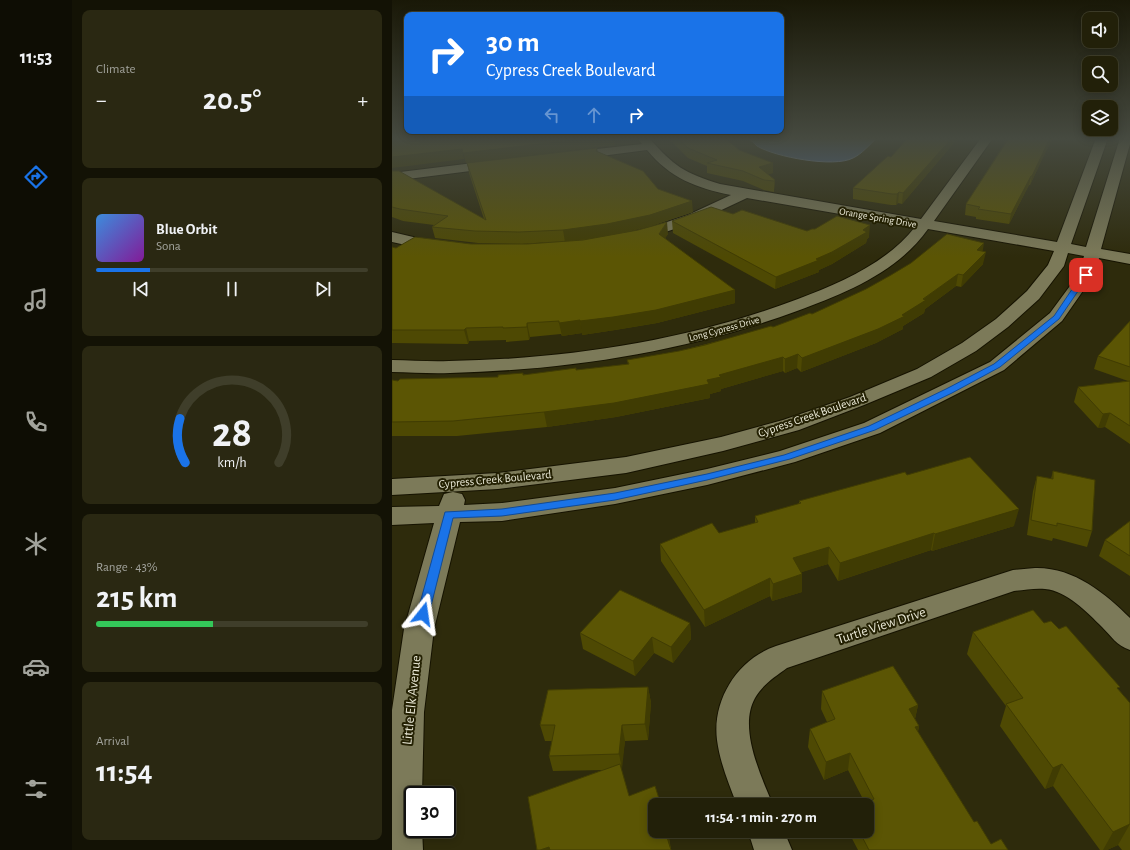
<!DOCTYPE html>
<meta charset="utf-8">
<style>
body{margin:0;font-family:"Alegreya Sans",sans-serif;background:#2a2812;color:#f1f3f6;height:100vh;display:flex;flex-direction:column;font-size:15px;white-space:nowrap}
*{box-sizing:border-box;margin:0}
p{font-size:13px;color:#a2a39c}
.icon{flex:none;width:22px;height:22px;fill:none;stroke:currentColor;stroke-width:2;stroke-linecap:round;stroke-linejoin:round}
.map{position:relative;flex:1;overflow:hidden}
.side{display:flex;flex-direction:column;gap:10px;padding:10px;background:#131205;width:320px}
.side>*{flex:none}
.guide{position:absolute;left:12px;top:12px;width:380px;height:122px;border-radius:8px;box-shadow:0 2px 10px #0003,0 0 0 1px #3f3e2a;background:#1a73e8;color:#fff;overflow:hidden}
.tools{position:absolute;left:690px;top:12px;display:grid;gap:8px}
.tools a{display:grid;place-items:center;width:36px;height:36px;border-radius:8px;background:#222009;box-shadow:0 2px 10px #0003,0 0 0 1px #3f3e2a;font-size:20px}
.speed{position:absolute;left:12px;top:786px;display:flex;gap:8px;font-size:20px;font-weight:700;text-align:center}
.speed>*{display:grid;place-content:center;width:52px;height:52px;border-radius:50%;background:#222009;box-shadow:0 2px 10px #0003,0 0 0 1px #3f3e2a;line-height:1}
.speed .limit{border:2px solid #111;border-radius:6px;background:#fff;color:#111}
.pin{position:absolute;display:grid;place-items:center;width:34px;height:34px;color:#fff;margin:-17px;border-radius:8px;box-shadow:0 2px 6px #0006}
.me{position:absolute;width:44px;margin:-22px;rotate:15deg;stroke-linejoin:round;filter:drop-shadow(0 0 3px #0008)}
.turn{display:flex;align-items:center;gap:14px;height:84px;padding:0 16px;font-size:18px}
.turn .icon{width:52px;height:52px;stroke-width:2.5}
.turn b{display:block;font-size:28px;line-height:34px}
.lanes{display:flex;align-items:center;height:38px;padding:0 16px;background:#0003;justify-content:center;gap:20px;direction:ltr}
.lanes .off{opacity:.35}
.big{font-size:30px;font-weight:700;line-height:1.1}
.side .tile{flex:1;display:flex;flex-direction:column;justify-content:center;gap:6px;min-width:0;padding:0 14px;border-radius:8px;background:#2a2812}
.side .dial{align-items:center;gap:0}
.dial svg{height:104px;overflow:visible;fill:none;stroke:#3f3e2a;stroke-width:7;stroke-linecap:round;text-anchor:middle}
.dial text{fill:#f1f3f6;stroke:none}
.song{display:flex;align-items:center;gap:12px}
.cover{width:48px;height:48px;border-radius:6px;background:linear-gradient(135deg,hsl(210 70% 55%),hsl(290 70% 35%))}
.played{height:4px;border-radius:2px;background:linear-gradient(90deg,#1a73e8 20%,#3f3e2a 20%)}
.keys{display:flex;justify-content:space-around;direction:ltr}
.heat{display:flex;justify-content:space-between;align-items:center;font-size:22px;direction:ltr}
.charge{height:6px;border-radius:3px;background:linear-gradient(90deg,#34c759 43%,#3f3e2a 0)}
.trip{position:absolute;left:256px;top:798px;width:226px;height:40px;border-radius:8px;background:#222009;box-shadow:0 2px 10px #0003,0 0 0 1px #3f3e2a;font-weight:700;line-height:40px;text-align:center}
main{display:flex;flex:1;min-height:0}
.menu{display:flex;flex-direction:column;width:72px;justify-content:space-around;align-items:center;background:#0e0d04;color:#a2a39c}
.menu .icon{width:28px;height:28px}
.menu .current{color:#1a73e8}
.menu b{font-size:18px;color:#f1f3f6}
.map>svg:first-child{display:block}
.water{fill:#526fa5;stroke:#8094b4}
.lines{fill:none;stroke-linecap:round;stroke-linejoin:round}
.street-casing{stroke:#161300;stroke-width:2}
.street{fill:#7c7a59;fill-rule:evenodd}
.wall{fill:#4e4903}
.shaded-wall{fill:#403c03}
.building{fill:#5b5504;stroke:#403c03}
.route{fill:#1a73e8;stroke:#114b97}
.labels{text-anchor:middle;stroke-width:4;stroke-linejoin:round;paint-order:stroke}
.far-street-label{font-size:10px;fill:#eae9d7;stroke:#242103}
.street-label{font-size:12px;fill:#eae9d7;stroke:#242103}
.near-street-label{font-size:14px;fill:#eae9d7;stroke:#242103}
</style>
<main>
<nav class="menu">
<b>11:53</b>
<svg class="icon current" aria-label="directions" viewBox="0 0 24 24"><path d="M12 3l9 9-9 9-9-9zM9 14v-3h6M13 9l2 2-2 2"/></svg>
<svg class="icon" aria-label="music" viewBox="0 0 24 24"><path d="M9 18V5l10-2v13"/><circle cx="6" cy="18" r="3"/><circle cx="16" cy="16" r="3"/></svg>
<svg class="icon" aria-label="phone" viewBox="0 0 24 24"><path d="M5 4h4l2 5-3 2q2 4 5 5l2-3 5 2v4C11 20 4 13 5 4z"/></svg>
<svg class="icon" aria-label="climate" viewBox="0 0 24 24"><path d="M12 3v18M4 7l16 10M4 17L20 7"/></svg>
<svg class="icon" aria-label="car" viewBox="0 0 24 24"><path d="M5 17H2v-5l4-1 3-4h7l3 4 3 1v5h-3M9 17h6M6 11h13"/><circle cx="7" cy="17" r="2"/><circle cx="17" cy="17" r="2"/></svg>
<svg class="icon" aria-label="filters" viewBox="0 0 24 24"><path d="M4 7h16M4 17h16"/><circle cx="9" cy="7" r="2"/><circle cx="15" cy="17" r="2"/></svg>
</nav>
<section class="side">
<div class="tile"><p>Climate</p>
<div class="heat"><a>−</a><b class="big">20.5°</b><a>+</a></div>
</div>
<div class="tile">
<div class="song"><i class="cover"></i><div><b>Blue Orbit</b><p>Sona</p></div></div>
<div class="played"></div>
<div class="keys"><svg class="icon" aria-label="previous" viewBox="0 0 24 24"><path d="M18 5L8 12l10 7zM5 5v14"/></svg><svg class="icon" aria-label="pause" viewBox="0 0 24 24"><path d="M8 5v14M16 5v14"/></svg><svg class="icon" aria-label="next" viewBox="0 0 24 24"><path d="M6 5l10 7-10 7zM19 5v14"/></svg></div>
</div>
<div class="tile dial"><svg viewBox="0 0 100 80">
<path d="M14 69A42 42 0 1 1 86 69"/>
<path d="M14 69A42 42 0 0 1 10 35" stroke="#1a73e8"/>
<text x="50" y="56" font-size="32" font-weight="700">28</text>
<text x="50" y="72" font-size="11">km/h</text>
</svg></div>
<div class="tile"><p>Range · 43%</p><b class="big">215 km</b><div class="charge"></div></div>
<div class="tile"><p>Arrival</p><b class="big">11:54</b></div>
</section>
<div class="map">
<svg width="738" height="850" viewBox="0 0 738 850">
<rect width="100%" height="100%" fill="#2e2b0c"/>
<!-- water -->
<path class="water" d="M355,138h130c-7,6 -15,16 -24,20 -19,10 -78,-1 -96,-12 -3,-3 -6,-6 -10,-8z"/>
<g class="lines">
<defs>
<g id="street">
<path d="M245,138h12c25,28 35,35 71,46l201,35 60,-81h12l-59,83 123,21 39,-104h12l-37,106 15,3 34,-109h10v6l-29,105 29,5v10l-31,-6 -5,17 -32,46 -58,49 -124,63 -85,29 -88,23 -92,19 -113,17 -42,1 -26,107 -10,83 -2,83h-9v34h9l1,21h-31v-140l12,-81 30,-106 -42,2v-18l47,-1 5,-12 9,-2 9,2 3,6 -1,5 38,-2 113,-15 92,-19 73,-18 84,-28 126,-61 60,-49 28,-38 6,-19 -16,-3 -4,13 -25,33 -31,28 -32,24 -45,26 -67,28 -65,25 -76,21 -97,22 -128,16 -106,6v-16l106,-6 128,-16 95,-20 62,-17 67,-23 67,-28 45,-26 34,-24 31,-28 21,-26 6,-14 -126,-22c-30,43 -84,65 -131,82 -111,41 -230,59 -347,62 -20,1 -39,-1 -58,-1v-12c19,0 38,2 57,1 118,-2 238,-20 349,-62 42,-16 89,-36 117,-72l-168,-29 -49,23 -59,20 -5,-2 -3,-3 3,-3 54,-18 43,-20c-35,-7 -61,-17 -84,-45l-77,10 -4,-1 -2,-3 2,-3 4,-1 72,-8z"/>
<polygon points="106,160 110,161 112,164 110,167 0,181 0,173"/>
<polygon points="0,232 51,244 54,247 51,250 46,252 0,242"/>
<path d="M643,568c38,-1 70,25 95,50v32c-14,-5 -18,-13 -28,-23 -15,-15 -35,-36 -57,-38 -10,-1 -21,1 -31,2l-227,77c-12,9 -24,16 -32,30 -17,30 6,78 18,107h-36c-8,-21 -17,-42 -20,-65 -5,-41 21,-81 59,-94l237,-76z"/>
<polygon points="356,831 392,831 400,850 362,850"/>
</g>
</defs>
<!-- street casing -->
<use href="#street" class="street-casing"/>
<!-- street -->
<use href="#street" class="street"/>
</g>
<!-- wall -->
<g class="wall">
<polygon points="276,138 333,138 347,150 381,163 381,173 376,174 383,180 382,190 382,192 372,190 351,181 315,173 315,166 296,158"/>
<polygon points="516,138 566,138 510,204 506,203 504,205 499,205 461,199 461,188 499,157"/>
<polygon points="616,138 661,138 652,155 638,185 637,185 617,224 584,219 584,217 573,215 574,204"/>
<polygon points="205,148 206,152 266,189 301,212 259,226 230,233 276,234 273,238 343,303 265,323 223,330 190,335 190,333 170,336 169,334 138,337 137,340 114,342 114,340 77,341 76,344 0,343 0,247 4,248 79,244 135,244 159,242 130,244 86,243 43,238 40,227 42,225 11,221 0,217 0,171 92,219 77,173 75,163"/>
<polygon points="280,221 415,231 423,229 477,237 475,239 474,243 440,264 427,270 427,272 383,289 281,233"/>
<polygon points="590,251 591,264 569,287 564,286 533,309 532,313 511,326 511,329 484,343 409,372 405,368 393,373 391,371 329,389 329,391 318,394 318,398 224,417 155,427 65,436 0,436 0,380 6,381 106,377 184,370 236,364 235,360 287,351 381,327 420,314"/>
<polygon points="738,321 738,444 713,427 706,428 682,402 686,387 736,381 702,369 706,356"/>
<polygon points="661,471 700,531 695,547 661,538 660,541 635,535 641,491 645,476 659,479"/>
<polygon points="515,475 622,526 540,551 539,550 446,581 436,564 409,572 410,574 410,592 380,601 378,596 313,627 269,561 268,544 327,533 363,523 363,516 407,504 407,501"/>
<polygon points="738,521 738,576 707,556 713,540"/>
<polygon points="298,623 299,639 281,663 262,653 243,676 191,649 188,633"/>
<polygon points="652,623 667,629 727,690 738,703 738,850 730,850 726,845 715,850 708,850 661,786 653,789 608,726 614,706 575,654 581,632"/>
<polygon points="256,687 259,703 256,740 233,741 229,769 237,796 263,786 269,805 263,805 263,831 276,831 279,850 145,850 136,797 211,770 161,771 157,756 160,741 153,741 148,725 156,690"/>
<polygon points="430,691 526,705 523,719 527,726 526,732 582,822 599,844 616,850 466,850 456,831 475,831 473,803 456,770 432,780 416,747 418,729 435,722 429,709"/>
</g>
<!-- shaded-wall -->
<g class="shaded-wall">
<polygon points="200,138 222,138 223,145 74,163 71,153"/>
<polygon points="560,138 566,138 510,204 511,193"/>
<polygon points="658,138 661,138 652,155 638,185 640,176"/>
<polygon points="70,149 72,159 0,168 0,157"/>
<polygon points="381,163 381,173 367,177 367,167"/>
<polygon points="639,176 637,185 617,224 619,214"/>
<polygon points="383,180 382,190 382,192 382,181"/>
<polygon points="507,192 506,203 504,205 505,194"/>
<polygon points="300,201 301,212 259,226 216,236 173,242 171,230"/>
<polygon points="275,222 276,234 268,245 267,234"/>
<polygon points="478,225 477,237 475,239 474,243 440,264 427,270 427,272 383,289 384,277 424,259"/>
<polygon points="592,243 590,255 585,250"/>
<polygon points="594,252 591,264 569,287 571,275"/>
<polygon points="566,274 564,286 533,309 532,313 511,326 511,329 484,343 409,372 410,358 510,315"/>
<polygon points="343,290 343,303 265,323 223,330 190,335 188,321"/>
<polygon points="188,320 190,333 170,336 167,323"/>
<polygon points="135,323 138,337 137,340 135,327"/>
<polygon points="74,328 77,341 76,344 72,330"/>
<polygon points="406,354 405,368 393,373 393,359"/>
<polygon points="391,357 391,371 329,389 329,391 318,394 318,398 224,417 155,427 152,412 315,380 327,375"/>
<polygon points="718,413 713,427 706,428 711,414"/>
<polygon points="627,509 622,526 540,551 543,534"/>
<polygon points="542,533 539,550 446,581 448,563"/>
<polygon points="437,547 436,564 401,575 401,558"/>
<polygon points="410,574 410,592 380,601 381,584"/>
<polygon points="378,578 378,596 313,627 312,610"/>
<polygon points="298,623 299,639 281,663 279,647"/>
<polygon points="260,637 262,653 243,676 241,661"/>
<polygon points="256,687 259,703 256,740 253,724"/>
<polygon points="526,705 522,723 517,709"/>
<polygon points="230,725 233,741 230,769 227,754"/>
<polygon points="527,726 523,743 523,727"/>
<polygon points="458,753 456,770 432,780 434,762"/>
<polygon points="670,764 661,786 653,789 661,768"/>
<polygon points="738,824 726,845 715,850 711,850 721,832"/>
<polygon points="272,831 276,831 278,847 275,848"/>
<polygon points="157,847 158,850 148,850"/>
</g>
<!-- building -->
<g class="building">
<polygon points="0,138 200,138 71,153 70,149 0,157"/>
<polygon points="285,138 333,138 347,150 381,163 367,167 383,180 382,181 372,180 351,171 315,163 325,160 296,148"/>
<polygon points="516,138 560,138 511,193 507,192 505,194 500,194 461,188 496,156 499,157"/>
<polygon points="617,138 658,138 640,176 639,176 619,214 586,209 588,207 574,204"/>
<polygon points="205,148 204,151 251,171 266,189 300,201 258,215 215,224 171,230 127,232 83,231 40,227 56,216 8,209 0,207 0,171 7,171 94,220 75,163"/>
<polygon points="319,207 341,214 350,210 415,231 420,229 423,229 445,216 478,225 471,230 475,232 440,252 424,259 427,260 384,277 280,221"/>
<polygon points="275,222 267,234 343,290 264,310 221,317 188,321 188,320 167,323 167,321 135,323 135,327 111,328 111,327 74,328 72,330 0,330 0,247 4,248 23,237 79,244 135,244 191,240 246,230"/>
<polygon points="555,234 592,243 585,250 594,252 571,275 566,274 531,299 534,300 510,315 513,316 486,329 410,358 406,354 393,359 391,357 327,375 329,377 315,380 317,384 222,403 152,412 61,421 0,422 0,380 6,381 8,379 106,377 106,375 131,373 131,375 184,368 184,370 237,364 235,360 287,351 313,345 379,326 381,327 418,313 420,314 474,289 499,275 519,263"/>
<polygon points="738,321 738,367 706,356"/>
<polygon points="738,381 738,426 718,413 711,414 686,387"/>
<polygon points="578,457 627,509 543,534 542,533 448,563 437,547 401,558 410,574 381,584 378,578 312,610 268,544 320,523 327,533 366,522 363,516 409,503 407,501 513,472 515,475"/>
<polygon points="661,471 703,480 700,531 665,523 665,526 639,520 645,476 661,479"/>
<polygon points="738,521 738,556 713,540"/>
<polygon points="228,590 298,623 279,647 260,637 241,661 188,633"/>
<polygon points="641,610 652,623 659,621 667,629 674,626 728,687 725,688 738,703 738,824 721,832 670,764 661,768 614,704 631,698 581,632"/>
<polygon points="501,666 526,705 517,709 527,726 523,727 582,822 585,821 599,844 609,839 616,850 477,850 467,831 475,831 475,805 469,805 482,799 458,753 434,762 418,729 443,719 430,691"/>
<polygon points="256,687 253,724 230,725 227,754 157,756 163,725 148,725 156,690"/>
<polygon points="228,764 237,796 263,786 269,805 263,805 263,831 273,831 279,850 158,850 157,847 148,850 145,850 136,797"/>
</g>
<!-- sky -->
<linearGradient id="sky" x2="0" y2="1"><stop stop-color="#191807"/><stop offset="0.54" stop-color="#464a40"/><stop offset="1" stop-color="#464a40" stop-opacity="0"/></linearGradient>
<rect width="738" height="257" fill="url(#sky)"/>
<!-- route -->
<polygon class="route" points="691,273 697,275 667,319 608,367 560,393 483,430 398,459 315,480 223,500 110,516 61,518 37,614 35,618 31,619 27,618 25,614 53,512 110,509 223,493 315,474 392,455 477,426 554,389 602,364 662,316"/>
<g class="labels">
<!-- far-street labels -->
<g class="far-street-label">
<text transform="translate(486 217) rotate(10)" y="4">Orange Spring Drive</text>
<text transform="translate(332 328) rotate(-15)" y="4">Long Cypress Drive</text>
</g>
<!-- street labels -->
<g class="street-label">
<text transform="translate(420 415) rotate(-19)" y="4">Cypress Creek Boulevard</text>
<text transform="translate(103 479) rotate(-5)" y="4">Cypress Creek Boulevard</text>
</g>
<!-- near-street labels -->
<g class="near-street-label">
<text transform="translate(489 625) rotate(-18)" y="5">Turtle View Drive</text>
<text transform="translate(19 700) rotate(-84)" y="5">Little Elk Avenue</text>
</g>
</g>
</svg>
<div class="tools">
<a><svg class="icon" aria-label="sound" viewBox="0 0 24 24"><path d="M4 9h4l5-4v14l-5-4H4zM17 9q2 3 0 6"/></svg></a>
<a><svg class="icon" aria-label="search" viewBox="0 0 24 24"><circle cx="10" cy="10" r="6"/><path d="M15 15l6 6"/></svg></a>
<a><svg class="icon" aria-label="layers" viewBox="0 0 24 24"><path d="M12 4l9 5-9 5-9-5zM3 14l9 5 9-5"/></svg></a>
</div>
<div class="speed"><div class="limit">30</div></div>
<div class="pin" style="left:694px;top:275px;background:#d93025"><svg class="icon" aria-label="arrive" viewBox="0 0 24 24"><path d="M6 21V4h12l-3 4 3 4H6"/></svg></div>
<svg class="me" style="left:31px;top:614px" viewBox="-20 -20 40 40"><path d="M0-17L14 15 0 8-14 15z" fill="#1a73e8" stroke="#fff" stroke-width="4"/></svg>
<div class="trip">11:54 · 1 min · 270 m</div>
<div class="guide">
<div class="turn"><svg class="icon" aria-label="right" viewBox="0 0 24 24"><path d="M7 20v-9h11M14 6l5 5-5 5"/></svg><div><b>30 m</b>Cypress Creek Boulevard</div></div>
<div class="lanes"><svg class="icon off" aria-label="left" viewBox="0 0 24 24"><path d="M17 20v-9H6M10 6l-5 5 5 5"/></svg><svg class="icon off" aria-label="ahead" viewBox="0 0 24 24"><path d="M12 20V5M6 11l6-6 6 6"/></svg><svg class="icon" aria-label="right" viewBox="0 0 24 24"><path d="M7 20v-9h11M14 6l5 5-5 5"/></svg></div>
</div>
</div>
</main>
